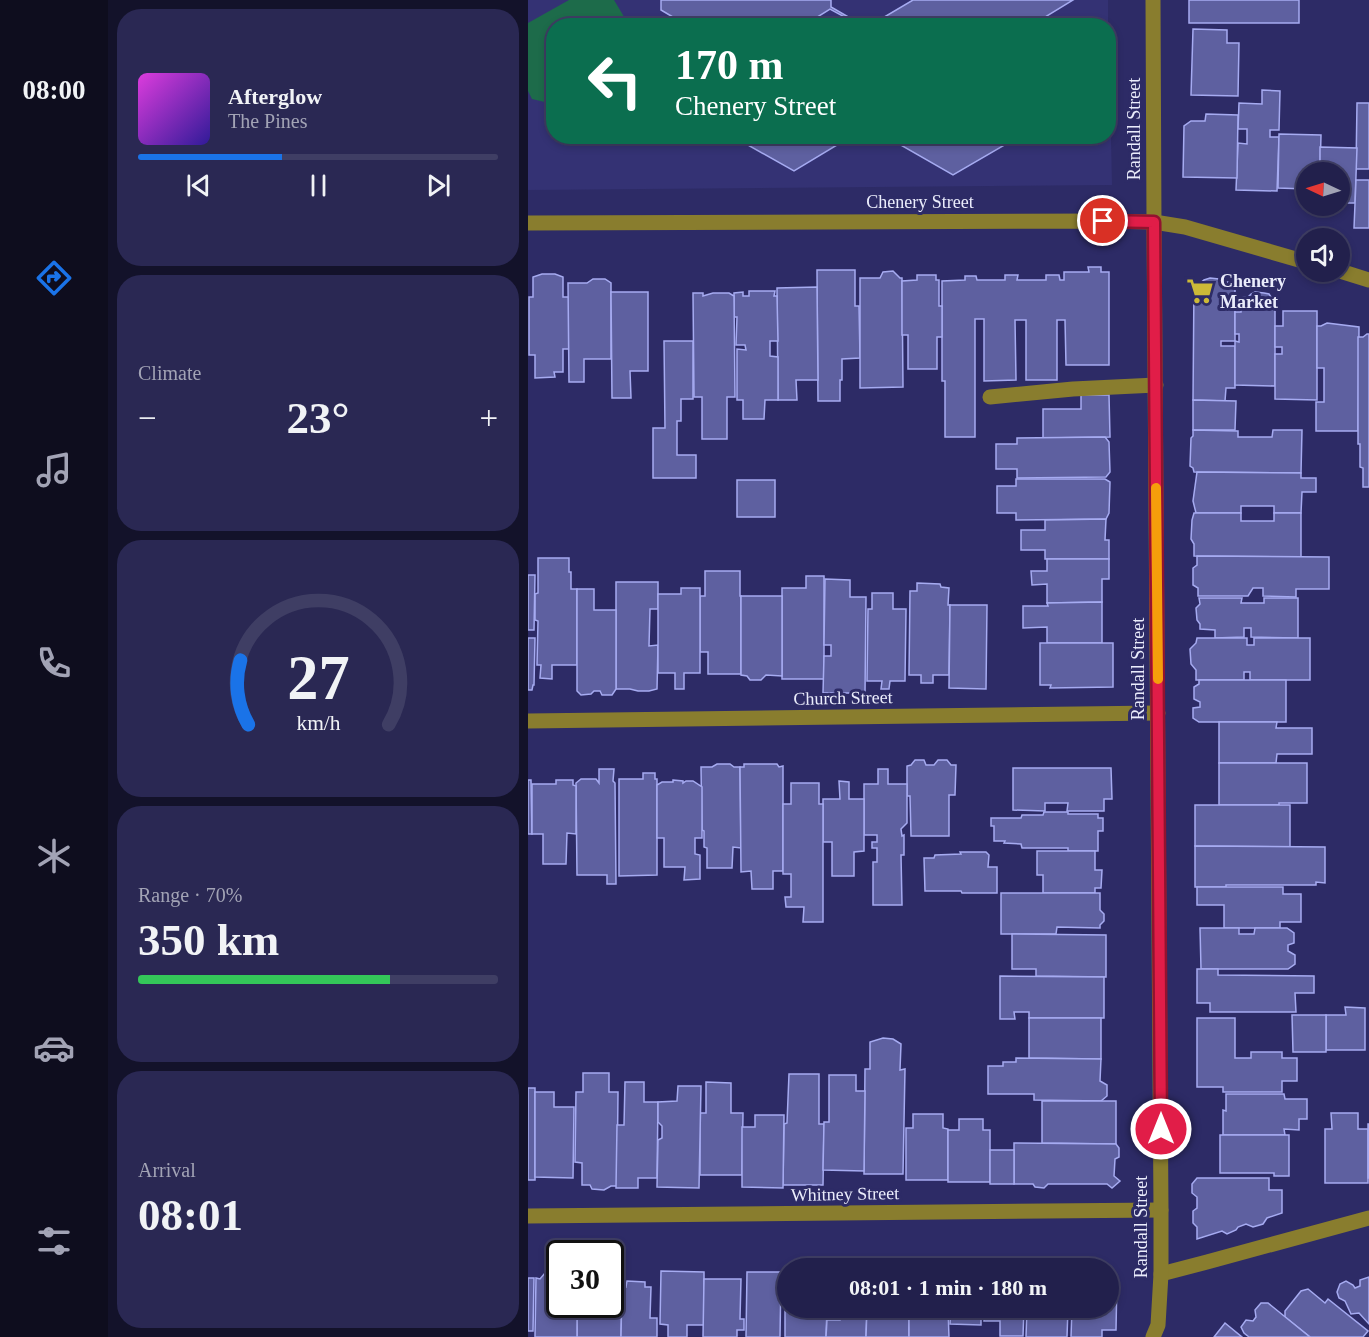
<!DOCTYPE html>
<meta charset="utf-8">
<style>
body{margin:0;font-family:"Times New Roman",serif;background:#2a2853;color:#f1f3f6;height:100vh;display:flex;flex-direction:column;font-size:22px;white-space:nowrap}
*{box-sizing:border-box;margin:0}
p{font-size:20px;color:#a2a3b5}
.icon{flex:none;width:33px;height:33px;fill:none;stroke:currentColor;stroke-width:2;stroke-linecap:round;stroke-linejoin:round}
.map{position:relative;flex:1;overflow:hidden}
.details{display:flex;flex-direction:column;gap:9px;padding:9px;background:#13122a;width:420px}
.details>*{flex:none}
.hud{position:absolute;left:18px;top:18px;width:570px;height:126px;border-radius:24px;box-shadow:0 3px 9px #0003,0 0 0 2px #3f3e64;background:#0b6e4f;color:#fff;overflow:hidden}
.needle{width:39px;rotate:274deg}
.fabs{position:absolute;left:768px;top:162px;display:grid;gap:12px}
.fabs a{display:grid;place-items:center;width:54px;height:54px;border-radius:50%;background:#22204c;box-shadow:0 3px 9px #0003,0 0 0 2px #3f3e64;font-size:30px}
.speed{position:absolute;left:18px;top:1240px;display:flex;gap:12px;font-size:30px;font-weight:700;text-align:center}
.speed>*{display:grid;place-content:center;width:78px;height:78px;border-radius:50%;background:#22204c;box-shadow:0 3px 9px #0003,0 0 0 2px #3f3e64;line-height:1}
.speed .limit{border:3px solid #111;border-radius:9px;background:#fff;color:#111}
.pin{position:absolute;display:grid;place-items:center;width:51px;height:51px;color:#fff;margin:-26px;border:3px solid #fff;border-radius:50%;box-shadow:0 2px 6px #0007}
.me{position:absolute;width:66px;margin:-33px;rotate:0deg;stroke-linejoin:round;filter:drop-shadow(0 0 4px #0008)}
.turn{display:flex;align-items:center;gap:21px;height:126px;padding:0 30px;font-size:27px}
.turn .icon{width:78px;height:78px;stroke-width:2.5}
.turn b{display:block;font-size:42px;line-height:51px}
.big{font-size:45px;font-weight:800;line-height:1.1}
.details .widget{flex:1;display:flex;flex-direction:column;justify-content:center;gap:9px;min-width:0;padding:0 21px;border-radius:24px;background:#2a2853}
.details .dial{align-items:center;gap:0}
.dial svg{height:156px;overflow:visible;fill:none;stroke:#3f3e64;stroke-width:7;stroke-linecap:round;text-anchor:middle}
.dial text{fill:#f1f3f6;stroke:none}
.song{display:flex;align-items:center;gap:18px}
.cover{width:72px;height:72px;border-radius:9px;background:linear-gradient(135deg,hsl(300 70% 55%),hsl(250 70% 35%))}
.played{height:6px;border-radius:3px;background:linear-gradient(90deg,#1a73e8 40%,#3f3e64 40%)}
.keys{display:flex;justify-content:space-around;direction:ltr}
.heat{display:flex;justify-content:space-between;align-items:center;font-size:33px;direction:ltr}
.charge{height:9px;border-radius:4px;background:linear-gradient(90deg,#34c759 70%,#3f3e64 0)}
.trip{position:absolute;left:249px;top:1258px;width:342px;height:60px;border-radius:30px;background:#22204c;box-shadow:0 3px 9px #0003,0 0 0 2px #3f3e64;font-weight:800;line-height:60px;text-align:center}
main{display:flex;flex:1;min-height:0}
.tabs{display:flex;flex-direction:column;width:108px;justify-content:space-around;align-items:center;background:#0e0d1e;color:#a2a3b5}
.tabs .icon{width:42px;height:42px}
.tabs .current{color:#1a73e8}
.tabs b{font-size:27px;color:#f1f3f6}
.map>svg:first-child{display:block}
.built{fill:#343274}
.green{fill:#1d6b4a}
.building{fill:#5e60a0;stroke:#a6abf1;stroke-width:1.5}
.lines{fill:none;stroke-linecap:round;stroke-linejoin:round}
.minor{stroke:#897d2e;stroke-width:15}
.route-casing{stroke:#92132f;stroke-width:15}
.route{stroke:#e11d48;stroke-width:10}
.slow{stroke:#f59e0b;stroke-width:10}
.labels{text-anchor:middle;stroke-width:6;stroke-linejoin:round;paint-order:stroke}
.street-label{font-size:18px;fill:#eaecfb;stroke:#2d2b66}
.poi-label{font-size:18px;font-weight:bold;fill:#eaecfb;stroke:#2d2b66;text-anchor:start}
</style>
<main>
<nav class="tabs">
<b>08:00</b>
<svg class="icon current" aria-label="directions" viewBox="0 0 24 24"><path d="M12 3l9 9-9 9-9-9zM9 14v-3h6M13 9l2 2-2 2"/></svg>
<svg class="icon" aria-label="music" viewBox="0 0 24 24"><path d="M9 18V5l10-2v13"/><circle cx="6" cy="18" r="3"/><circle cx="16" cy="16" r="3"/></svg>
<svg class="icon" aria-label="phone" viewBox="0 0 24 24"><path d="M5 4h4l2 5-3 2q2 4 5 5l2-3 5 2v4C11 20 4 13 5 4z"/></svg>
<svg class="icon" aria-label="climate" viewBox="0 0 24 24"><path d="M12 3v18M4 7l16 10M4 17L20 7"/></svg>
<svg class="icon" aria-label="car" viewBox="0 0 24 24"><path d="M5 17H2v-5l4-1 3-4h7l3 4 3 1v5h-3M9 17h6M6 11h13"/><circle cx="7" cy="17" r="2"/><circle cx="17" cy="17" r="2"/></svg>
<svg class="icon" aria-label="filters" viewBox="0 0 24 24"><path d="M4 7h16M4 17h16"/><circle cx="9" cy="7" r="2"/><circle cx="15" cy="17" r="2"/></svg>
</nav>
<section class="details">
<div class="widget">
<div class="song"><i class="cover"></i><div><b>Afterglow</b><p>The Pines</p></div></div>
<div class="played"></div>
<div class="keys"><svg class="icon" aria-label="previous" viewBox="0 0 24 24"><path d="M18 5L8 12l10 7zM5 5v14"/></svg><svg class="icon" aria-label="pause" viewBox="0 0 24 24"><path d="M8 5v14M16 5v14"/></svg><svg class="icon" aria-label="next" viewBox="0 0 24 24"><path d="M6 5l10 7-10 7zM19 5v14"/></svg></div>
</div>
<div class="widget"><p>Climate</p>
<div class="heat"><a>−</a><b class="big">23°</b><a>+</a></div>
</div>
<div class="widget dial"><svg viewBox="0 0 100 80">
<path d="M14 69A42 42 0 1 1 86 69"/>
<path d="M14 69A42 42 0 0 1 10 36" stroke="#1a73e8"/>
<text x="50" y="56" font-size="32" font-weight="700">27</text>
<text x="50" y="72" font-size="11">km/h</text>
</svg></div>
<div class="widget"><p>Range · 70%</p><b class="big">350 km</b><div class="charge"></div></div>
<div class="widget"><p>Arrival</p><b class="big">08:01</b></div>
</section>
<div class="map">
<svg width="841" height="1337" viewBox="0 0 841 1337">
<rect width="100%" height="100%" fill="#2d2b66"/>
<!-- built -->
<polygon class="built" points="0,0 580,0 580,26 26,26 26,136 580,136 581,43 584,185 0,190"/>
<!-- green -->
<polygon class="green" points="41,0 86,0 101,25 26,26 25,104 4,99 0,91 0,23"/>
<!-- building -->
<g class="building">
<polygon points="133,0 303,0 303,7 336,26 333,26 302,9 275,26 160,26 133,10"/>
<polygon points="385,0 545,0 517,17 511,26 341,26"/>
<rect x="661" y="0" width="110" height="23"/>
<polygon points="665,29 699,30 699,43 711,43 710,96 663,95"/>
<polygon points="734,90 752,91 751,130 742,130 742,137 751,137 749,191 708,190 710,143 719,144 719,129 710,129 711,103 734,104"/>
<polygon points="829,103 841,103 841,169 828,169"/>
<polygon points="678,114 710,115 709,178 655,177 656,126 663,121 677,121"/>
<polygon points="751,134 793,135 792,172 778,172 778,189 750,188"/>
<polygon points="204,136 324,136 266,171"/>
<polygon points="357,136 492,136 425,175"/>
<polygon points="792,147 829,148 827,203 812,203 812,172 792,172"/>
<polygon points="828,180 841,180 841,228 826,228"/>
<polygon points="560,267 573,267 573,272 581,272 581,365 538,365 537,320 529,320 529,380 498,380 498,320 487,320 488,380 456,381 456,319 447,319 447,437 417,437 417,381 414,381 414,281 437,280 437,276 448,276 449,280 477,280 477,275 490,275 489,280 518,280 518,275 531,275 532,280 536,280 536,272 561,272"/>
<polygon points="289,270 327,270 327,306 331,306 332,358 314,359 314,380 312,380 312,401 290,401"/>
<polygon points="365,271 372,278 374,278 375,387 332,388 332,278 352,278 355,272"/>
<polygon points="14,274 27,274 35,277 35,297 41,297 41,349 35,349 35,372 26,372 27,377 7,378 7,355 1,355 1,297 5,297 5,277"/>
<polygon points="389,275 408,275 408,280 411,280 411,306 414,306 414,337 409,337 409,369 380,369 380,335 374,335 374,281 389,280"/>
<polygon points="682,278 691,279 696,282 707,282 707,341 693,341 693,346 707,346 707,388 698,388 697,401 665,400 666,284 671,284 676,280"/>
<polygon points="65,279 77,279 83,283 83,359 56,359 56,382 41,382 40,283 59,283"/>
<polygon points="289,287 290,380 268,380 269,400 250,400 249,288"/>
<polygon points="221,291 247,291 246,296 249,296 250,341 242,341 242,356 250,357 250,400 237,400 236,419 215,419 215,400 209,400 209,349 218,350 217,345 208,345 209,317 206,317 206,293 215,292 215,296 221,296"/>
<polygon points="83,292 120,292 120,371 102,371 103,398 84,398"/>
<polygon points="727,292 736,293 741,294 743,297 747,297 747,386 707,385 707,341 711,342 711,334 707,334 707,312 713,312 714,297 720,297 723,294"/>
<polygon points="165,293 175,293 175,296 185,293 201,293 206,296 207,397 199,397 199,439 174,439 174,397 166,397"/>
<polygon points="755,311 789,311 789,400 747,399 747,354 754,354 754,347 747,347 747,326 755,326"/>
<polygon points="799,323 831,327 830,431 788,431 788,402 796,402 796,368 789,368 789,326 793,326"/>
<polygon points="839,334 841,334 841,487 835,487 835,468 832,467 832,444 830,444 830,337 835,337"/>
<polygon points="136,341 165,341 165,399 153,399 153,421 149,421 149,455 168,455 168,478 125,478 125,428 137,428"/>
<polygon points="553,395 581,395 582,437 515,438 515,409 553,409"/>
<polygon points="665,400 708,401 707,430 665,430"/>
<polygon points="665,430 710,431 710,437 744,437 745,430 774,430 773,473 666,472 665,468 662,466 663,438 665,436"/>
<polygon points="577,437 581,442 582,472 578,477 489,478 489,469 468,469 468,444 489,444 489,438"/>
<polygon points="669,472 773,473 773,478 788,478 788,492 774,492 773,513 746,513 746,506 713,506 713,513 668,513 665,501"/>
<polygon points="488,479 577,479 582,482 581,513 578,519 488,520 488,513 469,513 469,486 488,486"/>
<rect x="209" y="480" width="38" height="37"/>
<polygon points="666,513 713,513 713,521 746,521 746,513 773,513 773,557 666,556 666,544 663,539 664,520"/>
<polygon points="578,519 577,540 581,540 581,559 517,559 517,550 493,550 493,530 517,530 517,520"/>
<polygon points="669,556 801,557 801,589 768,589 768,597 735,596 735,588 725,588 720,596 670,596 670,588 665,585 665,568 669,565"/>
<polygon points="10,558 41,558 41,572 43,572 43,589 49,589 49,665 24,665 24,679 12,678 13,665 9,665 10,621 7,620 7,594 10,593"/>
<polygon points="519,559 581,559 581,579 574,579 574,602 519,603 519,584 504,585 503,571 519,571"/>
<polygon points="177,571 212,571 212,596 213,596 213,674 180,674 180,652 172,652 172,596 177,596"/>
<polygon points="0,575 7,575 6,630 0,630"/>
<polygon points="278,576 296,576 296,679 254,679 254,588 278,588"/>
<polygon points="297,579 322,580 322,597 338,597 337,693 295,693 296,656 303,656 303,645 296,645"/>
<polygon points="88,582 130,582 130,609 122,609 121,646 130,645 129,689 121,691 110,691 102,689 88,689"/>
<polygon points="389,583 412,584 413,587 421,588 420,605 422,605 421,675 405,675 405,683 393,683 393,675 381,675 382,591 389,591"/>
<polygon points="153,588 172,588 172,673 156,673 156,689 147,689 147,673 130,673 130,594 153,594"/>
<polygon points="49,589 66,589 66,610 88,610 88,689 84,695 74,695 72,691 66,691 63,694 53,695 49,691"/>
<polygon points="344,593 365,593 365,609 378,609 377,681 362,681 361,689 353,689 354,681 339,681 340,609 344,609"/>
<polygon points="213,596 254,596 254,676 238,675 233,680 222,680 219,676 213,675"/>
<polygon points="671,598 714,598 713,603 736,603 736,598 770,598 770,638 723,637 723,628 716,628 716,637 687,638 687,630 672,629 672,624 669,620 668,608 672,604"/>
<polygon points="574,602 574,643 519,643 519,627 495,628 495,606 520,606 519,603"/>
<polygon points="422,605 459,605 458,689 421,688"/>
<polygon points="0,638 7,638 6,685 5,685 4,690 0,690"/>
<polygon points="669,638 719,638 719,645 726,645 726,638 782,638 782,680 722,680 722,672 716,672 716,680 668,680 668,670 663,664 662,649 668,643"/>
<polygon points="512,643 585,643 585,687 522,688 523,685 512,685"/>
<polygon points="671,680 758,680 758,722 671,722 665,718 665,708 672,707 672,702 666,699 666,687 671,684"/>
<polygon points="691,722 749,722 748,728 784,728 784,754 749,754 748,763 691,763"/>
<polygon points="387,760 396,760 398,765 406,765 410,760 419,760 423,765 428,765 427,795 421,795 421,836 383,836 382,796 379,796 379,766 383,765"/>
<polygon points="691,763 779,763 779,803 751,803 751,805 691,805"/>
<polygon points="189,764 202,764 206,767 212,767 213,848 205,847 204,868 179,868 179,848 176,847 176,831 174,830 173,767 184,767"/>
<polygon points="216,764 249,764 251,767 255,766 255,871 245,871 245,889 224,889 223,871 213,872 212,767 216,767"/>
<polygon points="485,768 583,768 584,799 576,799 576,811 539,811 540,803 517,803 517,811 485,810"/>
<polygon points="71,769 86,769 85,781 87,783 88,884 79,884 79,875 49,875 48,783 53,779 68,779 71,783"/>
<polygon points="350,769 360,769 360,784 379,784 379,823 373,829 374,836 376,835 376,855 373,855 374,905 345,905 345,862 349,862 349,848 344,848 344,842 349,842 349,835 336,835 336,784 350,784"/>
<polygon points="115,773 127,773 127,779 129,779 129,875 91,876 91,779 115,779"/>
<polygon points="0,780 3,780 4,834 0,834"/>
<polygon points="28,780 45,780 45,785 48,786 48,834 39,833 38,864 15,864 15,834 4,834 4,784 28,784"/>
<polygon points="145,780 155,781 155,783 158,781 165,781 174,787 174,838 167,838 167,854 172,855 172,879 156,880 157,867 136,867 136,838 129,838 129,785 134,782 145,782"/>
<polygon points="311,781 321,782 321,799 336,799 336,851 326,852 326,876 304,876 304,842 295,842 295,799 312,799"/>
<polygon points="263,783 291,783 291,804 295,804 295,922 275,922 276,907 258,907 257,897 263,897 263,874 255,874 255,804 263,804"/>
<polygon points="667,805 762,805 762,847 667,846"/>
<polygon points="516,812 540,812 540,814 570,814 570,818 575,818 575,831 570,831 570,851 540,851 540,848 494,848 493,844 476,843 477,841 466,841 466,826 463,826 463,818 493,818 494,815 515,815"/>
<polygon points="667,846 797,847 797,883 788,882 788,885 698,885 698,887 667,887"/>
<polygon points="509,851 567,851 567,870 574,870 573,888 567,888 567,893 515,893 515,875 509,875"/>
<polygon points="432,852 458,852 461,855 460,867 469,867 469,893 434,893 433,891 397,891 396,858 406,858 407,855 433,854"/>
<polygon points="669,887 755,887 755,894 773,894 773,922 752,922 752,928 696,928 696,905 669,905"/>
<polygon points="473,893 572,893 572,910 576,914 576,921 572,925 572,928 529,927 528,934 473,934"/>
<polygon points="672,928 711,928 711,934 726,934 727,928 759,928 766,933 766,943 760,945 760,951 767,955 767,964 760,969 673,969"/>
<polygon points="484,934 578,935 578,977 508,976 508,969 484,969"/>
<polygon points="669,969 690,969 690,975 786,976 786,993 767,993 768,1012 682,1012 682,1003 669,1003"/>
<polygon points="472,976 576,977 576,1018 501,1018 501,1012 486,1012 487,1019 472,1019"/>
<polygon points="817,1007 837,1008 837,1050 798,1050 798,1015 818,1015"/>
<polygon points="764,1015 798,1015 798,1052 765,1052"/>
<polygon points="501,1018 573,1018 573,1059 501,1058"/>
<polygon points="669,1018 707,1018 707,1058 723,1058 723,1052 754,1052 754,1058 769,1058 769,1081 754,1081 754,1092 695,1092 695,1087 669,1087"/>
<polygon points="355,1038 365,1039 373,1044 372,1070 377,1069 375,1174 336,1174 337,1069 342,1069 342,1042"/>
<polygon points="488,1058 573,1059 572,1081 579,1085 579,1096 573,1101 506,1100 506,1094 460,1094 460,1066 475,1066 475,1062 488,1062"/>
<polygon points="55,1073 81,1073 81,1092 90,1092 89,1186 83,1186 76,1190 64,1189 62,1185 54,1185 54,1163 47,1162 48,1092 55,1092"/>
<polygon points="261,1074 291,1074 291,1124 296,1124 295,1185 255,1185 256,1124 259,1123"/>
<polygon points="301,1075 328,1075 328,1091 337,1091 336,1171 295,1170 296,1122 301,1122"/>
<polygon points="97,1082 116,1082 116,1102 130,1102 129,1178 110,1178 110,1188 88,1188 89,1125 96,1125"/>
<polygon points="178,1082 203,1083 203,1113 215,1113 214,1175 172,1175 172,1113 178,1113"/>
<polygon points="150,1086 173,1086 171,1188 129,1187 130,1140 134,1138 134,1126 130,1122 130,1102 149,1101"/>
<rect x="0" y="1088" width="7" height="92"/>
<polygon points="7,1092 26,1092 26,1107 46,1107 45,1178 7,1177"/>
<polygon points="698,1094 756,1094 757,1099 779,1099 779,1119 771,1119 771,1130 756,1129 757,1135 695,1135 695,1110 698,1111"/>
<polygon points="514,1101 588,1101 588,1144 514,1143"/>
<polygon points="803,1113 830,1113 830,1129 840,1129 840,1183 797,1183 797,1129 804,1129"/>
<polygon points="385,1114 415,1114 415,1128 420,1129 420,1180 378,1180 378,1128 385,1128"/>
<polygon points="227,1115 256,1115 255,1188 214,1187 214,1127 227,1127"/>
<polygon points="431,1119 455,1119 455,1130 462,1130 462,1182 420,1182 420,1130 431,1130"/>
<rect x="840" y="1124" width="1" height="54"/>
<polygon points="692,1135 761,1135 761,1176 746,1176 746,1173 692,1173"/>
<polygon points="486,1143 588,1144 591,1148 591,1157 587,1159 586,1176 592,1181 584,1188 579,1184 520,1184 516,1188 507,1187 505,1184 486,1184"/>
<rect x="462" y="1150" width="24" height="34"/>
<polygon points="669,1178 741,1178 741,1190 754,1190 754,1213 739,1218 735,1224 725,1227 718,1224 710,1227 708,1230 699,1234 694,1231 669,1239 669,1227 665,1223 665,1211 669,1208 669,1197 664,1193 664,1184"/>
<polygon points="500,1264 541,1265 541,1269 500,1269"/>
<polygon points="299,1265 338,1265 337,1268 340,1269 300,1269"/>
<polygon points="457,1267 496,1268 496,1269 457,1269"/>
<polygon points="82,1271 89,1271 88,1295 94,1295 93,1337 49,1337 49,1305 82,1305"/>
<polygon points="133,1271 176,1272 176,1325 159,1325 159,1337 140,1337 140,1325 132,1324"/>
<polygon points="219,1272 253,1272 252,1337 218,1337"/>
<polygon points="17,1273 32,1273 32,1305 49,1305 49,1337 7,1337 8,1278 12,1279"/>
<polygon points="580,1277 589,1277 588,1330 574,1330 574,1337 543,1337 544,1308 580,1308"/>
<polygon points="841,1277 841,1324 831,1313 823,1314 817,1301 811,1298 809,1292 812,1284 818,1281 825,1285 827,1288 832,1286 832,1280"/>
<polygon points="0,1278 6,1278 5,1331 0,1331"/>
<polygon points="176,1279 213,1279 212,1319 216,1319 216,1330 209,1330 209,1337 175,1337"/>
<polygon points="99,1281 117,1282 117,1287 123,1287 122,1318 129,1318 129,1337 93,1337 94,1286 98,1287"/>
<polygon points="780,1289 797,1303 800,1299 840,1331 835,1337 782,1337 757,1317 757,1311 773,1291"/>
<polygon points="733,1303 740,1303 782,1337 721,1337 716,1333 713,1327 718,1320 725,1321 728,1317 727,1310"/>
<polygon points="257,1304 260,1304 260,1308 299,1308 298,1337 257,1337"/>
<polygon points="299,1308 339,1308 338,1337 298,1337 299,1320 312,1320 312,1314 299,1313"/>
<polygon points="339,1308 381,1308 381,1337 338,1337"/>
<polygon points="381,1308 420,1308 421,1337 381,1337"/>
<polygon points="423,1308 453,1308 453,1325 422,1324"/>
<polygon points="457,1308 496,1308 495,1336 472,1336 472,1321 456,1321"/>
<polygon points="499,1308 540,1308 539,1337 498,1337"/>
<polygon points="697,1323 714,1337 686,1337"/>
</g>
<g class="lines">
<!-- minor -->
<g class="minor">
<polyline points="0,223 575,221 626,222 657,227 778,262"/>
<polyline points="812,271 841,280"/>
<polyline points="462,397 545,389 628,385"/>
<polyline points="0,721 630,713"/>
<polyline points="0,1216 633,1210"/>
<polyline points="633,1274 679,1262 841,1218"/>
<polyline points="625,1337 630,1325 633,1274 633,1210 626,222 625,0"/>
</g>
</g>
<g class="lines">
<defs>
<polyline id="route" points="575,221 626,222 633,1129"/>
</defs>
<!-- route casing -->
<use href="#route" class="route-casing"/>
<!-- route -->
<use href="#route" class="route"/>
<!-- slow -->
<polyline class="slow" points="628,488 630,679"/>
</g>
<!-- icons -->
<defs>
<symbol id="supermarket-bare" viewBox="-9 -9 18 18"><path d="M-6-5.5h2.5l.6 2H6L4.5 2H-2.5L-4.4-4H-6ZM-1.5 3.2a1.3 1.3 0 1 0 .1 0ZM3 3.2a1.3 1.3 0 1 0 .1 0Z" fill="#ccb938" stroke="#2d2b66" stroke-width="2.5" paint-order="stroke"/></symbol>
</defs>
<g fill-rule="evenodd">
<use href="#supermarket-bare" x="653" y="272" width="38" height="38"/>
</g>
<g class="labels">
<!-- street labels -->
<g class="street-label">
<text transform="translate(606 129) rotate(-90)" y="6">Randall Street</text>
<text x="392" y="208">Chenery Street</text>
<text transform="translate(610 669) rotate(-90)" y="6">Randall Street</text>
<text transform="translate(315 698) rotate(-1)" y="6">Church Street</text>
<text transform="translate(317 1194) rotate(-1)" y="6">Whitney Street</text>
<text transform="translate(613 1227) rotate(-90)" y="6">Randall Street</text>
</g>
<!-- poi labels -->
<g class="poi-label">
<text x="692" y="287">Chenery<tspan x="692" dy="21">Market</tspan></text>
</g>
</g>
</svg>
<div class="fabs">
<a><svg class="needle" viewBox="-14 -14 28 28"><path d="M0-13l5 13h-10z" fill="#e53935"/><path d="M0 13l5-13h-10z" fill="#a2a3b5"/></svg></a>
<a><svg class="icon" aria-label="sound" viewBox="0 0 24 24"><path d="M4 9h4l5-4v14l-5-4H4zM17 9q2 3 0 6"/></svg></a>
</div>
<div class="speed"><div class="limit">30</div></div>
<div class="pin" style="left:575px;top:221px;background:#d93025"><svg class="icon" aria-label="arrive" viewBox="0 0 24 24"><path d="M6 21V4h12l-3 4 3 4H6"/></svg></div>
<svg class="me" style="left:633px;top:1129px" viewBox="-20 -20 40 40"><circle r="17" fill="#e11d48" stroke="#fff" stroke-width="3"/><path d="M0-11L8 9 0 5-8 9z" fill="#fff"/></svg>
<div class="trip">08:01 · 1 min · 180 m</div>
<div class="hud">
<div class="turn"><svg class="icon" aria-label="left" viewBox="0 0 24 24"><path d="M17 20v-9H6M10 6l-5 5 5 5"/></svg><div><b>170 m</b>Chenery Street</div></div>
</div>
</div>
</main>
